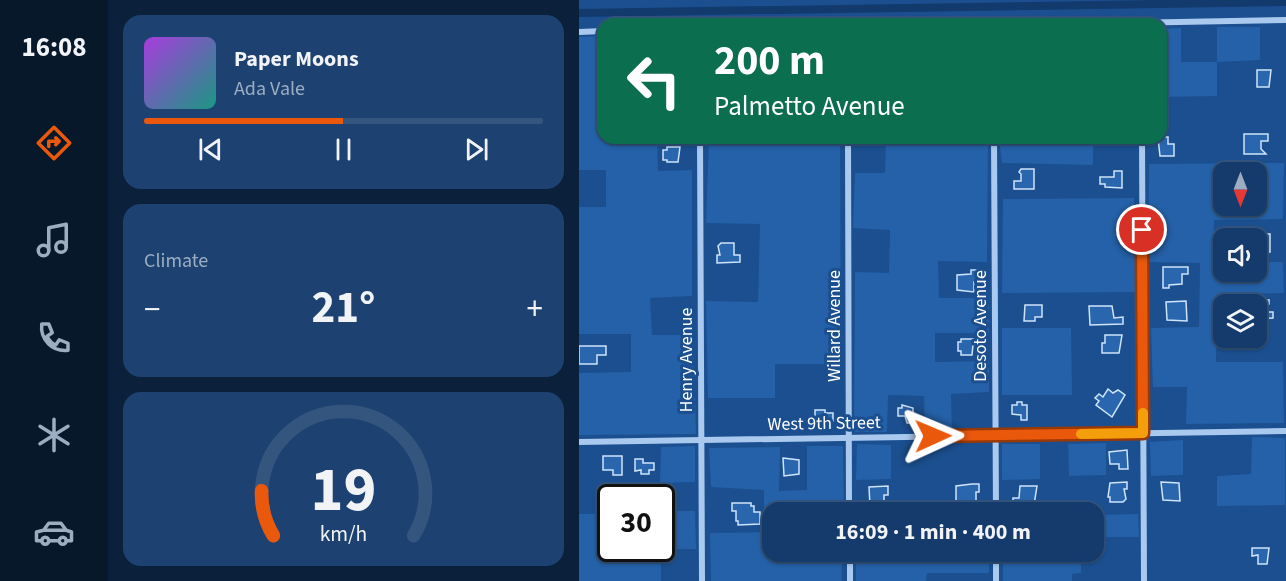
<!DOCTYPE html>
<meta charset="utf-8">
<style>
body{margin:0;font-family:"Source Sans 3",sans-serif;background:#1d4271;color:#f1f3f6;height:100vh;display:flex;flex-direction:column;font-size:22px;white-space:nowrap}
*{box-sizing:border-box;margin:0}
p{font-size:20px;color:#9dadc1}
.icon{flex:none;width:33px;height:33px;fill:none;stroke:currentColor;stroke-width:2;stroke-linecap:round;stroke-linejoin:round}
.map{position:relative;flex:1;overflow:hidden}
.details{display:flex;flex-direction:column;gap:15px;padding:15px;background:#0b203b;width:471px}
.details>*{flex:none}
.guide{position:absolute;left:18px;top:18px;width:570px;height:126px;border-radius:18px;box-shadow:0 2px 4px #0004,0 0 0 2px #33557e;background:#0b6e4f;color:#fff;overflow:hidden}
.needle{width:39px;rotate:180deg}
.controls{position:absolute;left:634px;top:162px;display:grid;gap:12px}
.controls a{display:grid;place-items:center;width:54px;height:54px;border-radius:12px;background:#143b6b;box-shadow:0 2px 4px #0004,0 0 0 2px #33557e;font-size:30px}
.speed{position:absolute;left:18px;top:484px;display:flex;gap:12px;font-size:30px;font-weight:700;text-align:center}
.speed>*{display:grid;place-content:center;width:78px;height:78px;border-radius:50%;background:#143b6b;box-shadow:0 2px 4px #0004,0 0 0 2px #33557e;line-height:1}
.speed .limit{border:3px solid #111;border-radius:9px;background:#fff;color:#111}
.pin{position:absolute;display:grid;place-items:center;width:51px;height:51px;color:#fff;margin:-26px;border:3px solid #fff;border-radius:50%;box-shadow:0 2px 6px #0007}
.me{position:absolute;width:66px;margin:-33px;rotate:89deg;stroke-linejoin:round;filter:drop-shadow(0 0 4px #0008)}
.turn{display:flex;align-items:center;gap:21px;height:126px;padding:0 18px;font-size:27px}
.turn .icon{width:78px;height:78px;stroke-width:2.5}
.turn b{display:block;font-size:42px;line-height:51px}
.big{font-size:45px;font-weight:700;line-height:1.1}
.details .widget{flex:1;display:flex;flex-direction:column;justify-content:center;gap:9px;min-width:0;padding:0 21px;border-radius:18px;background:#1d4271}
.details .dial{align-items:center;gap:0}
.dial svg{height:156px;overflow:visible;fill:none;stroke:#33557e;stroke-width:7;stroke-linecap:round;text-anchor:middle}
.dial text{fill:#f1f3f6;stroke:none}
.song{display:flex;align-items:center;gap:18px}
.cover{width:72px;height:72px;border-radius:9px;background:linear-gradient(135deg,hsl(280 70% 55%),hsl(170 70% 35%))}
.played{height:6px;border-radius:3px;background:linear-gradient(90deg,#ea580c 50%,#33557e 50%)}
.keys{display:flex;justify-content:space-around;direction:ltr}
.heat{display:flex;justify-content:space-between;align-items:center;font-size:33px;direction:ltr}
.trip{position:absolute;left:183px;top:502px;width:342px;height:60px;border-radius:18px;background:#143b6b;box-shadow:0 2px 4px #0004,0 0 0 2px #33557e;font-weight:700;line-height:60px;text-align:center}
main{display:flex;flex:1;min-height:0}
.menu{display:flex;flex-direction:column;width:108px;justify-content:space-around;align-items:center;background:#08182b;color:#9dadc1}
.menu .icon{width:42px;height:42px}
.menu .active{color:#ea580c}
.menu b{font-size:27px;color:#f1f3f6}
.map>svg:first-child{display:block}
.green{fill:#2461a8;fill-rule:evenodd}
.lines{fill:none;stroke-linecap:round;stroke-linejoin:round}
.canal{stroke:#123a6d;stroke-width:8}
.building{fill:#2a66ad;stroke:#cfe3fa;stroke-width:1.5}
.street{stroke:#a9c9ee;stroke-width:6}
.route-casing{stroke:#983908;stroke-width:15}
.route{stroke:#ea580c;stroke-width:10}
.slow{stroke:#f59e0b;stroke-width:10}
.labels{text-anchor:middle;stroke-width:6;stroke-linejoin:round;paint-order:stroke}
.street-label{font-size:18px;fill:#fff;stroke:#1b4f8f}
</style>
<main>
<nav class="menu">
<b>16:08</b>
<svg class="icon active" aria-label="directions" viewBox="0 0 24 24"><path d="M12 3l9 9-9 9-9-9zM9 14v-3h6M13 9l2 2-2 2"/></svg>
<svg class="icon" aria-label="music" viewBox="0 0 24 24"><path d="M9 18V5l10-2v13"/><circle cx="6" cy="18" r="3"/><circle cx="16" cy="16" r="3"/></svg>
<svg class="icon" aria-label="phone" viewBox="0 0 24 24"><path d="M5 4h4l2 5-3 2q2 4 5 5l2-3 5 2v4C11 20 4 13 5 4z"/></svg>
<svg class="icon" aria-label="climate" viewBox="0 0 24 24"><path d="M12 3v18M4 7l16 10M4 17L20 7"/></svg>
<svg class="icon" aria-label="car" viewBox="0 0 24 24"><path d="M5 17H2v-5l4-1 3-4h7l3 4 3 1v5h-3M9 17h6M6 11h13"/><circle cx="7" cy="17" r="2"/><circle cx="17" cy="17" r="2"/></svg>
</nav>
<section class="details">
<div class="widget">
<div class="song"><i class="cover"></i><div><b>Paper Moons</b><p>Ada Vale</p></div></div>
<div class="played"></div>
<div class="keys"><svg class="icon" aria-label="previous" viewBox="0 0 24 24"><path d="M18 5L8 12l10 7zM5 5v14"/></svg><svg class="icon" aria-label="pause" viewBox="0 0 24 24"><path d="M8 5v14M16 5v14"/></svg><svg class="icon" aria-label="next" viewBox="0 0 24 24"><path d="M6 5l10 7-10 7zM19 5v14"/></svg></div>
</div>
<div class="widget"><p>Climate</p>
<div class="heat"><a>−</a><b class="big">21°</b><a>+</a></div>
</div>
<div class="widget dial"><svg viewBox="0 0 100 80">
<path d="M14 69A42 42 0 1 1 86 69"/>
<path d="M14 69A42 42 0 0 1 8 46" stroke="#ea580c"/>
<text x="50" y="56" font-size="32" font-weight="700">19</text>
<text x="50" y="72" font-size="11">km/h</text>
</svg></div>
</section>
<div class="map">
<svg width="707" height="581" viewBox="0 0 707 581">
<rect width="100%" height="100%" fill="#1b4f8f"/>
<!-- green -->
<g class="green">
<polygon points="638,27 681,27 681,60 638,62 638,96 582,97 582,29 602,28 602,62 638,62"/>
<polygon points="24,36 24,138 78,138 79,171 113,170 113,296 71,298 73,335 114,335 117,434 0,435 0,373 52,372 52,334 0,334 0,207 27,207 27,170 0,170 0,37"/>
<polygon points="130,138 261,138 262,364 196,364 196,398 129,398 127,301 179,302 181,224 127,223"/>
<polygon points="307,138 409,138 408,262 359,261 360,298 410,298 410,333 356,333 356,362 410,361 410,392 372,394 373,432 346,432 345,396 309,395 308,432 275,432 276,272 310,273 311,230 274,228 276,173 306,173"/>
<polygon points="420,138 514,138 514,165 423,163"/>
<path d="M705,163l-1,56 -69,1 -1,42h11v10h33v-10h26l1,31 -67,1 -1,68h67l1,61 -98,1 1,-37h-34l-2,-59 48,-1 1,-64 -52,-1 1,-98zM645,172h33v34h-33z"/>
<polygon points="555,198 556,292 423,293 424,199"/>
<polygon points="423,328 492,328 493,395 423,395"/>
<polygon points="673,437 706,438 706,505 638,506 638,476 672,474"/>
<polygon points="604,440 604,475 572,476 571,442"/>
<polygon points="527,443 527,475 490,476 489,444"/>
<polygon points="278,444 312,445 312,479 277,480"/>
<polygon points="423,444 461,444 461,479 423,480"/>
<polygon points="116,446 116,482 81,483 82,447"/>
<polygon points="228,446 264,446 265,513 185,514 185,490 132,487 130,448 201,447 200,491 228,490"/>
<polygon points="20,488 56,488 56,498 32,498 32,549 82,549 83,511 116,511 117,549 82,549 82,581 0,581 0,514 20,514"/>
<polygon points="559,514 560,537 515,537 515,515"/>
<polygon points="193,532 194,552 263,552 263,581 132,581 131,533"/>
<polygon points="277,552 410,552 410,573 348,573 347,581 277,581"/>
<polygon points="424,552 502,552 502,573 493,574 493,581 424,581"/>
</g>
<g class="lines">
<!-- canal -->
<polyline class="canal" points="0,13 707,2"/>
</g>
<!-- building -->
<g class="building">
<polygon points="678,70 692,70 690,87 678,87"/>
<polygon points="665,134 689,134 689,141 682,141 682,149 687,154 665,154"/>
<polygon points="582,137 589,137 589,144 595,144 595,156 581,156 579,138"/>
<polygon points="88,147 101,147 99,162 88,162 88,160 84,160 84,150 88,150"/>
<polygon points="442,169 455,169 455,189 435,189 435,181 442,181 442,174 440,172"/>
<polygon points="535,171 543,171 543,188 526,187 526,184 521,184 521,177 535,177"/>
<rect x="678" y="234" width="13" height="18"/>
<polygon points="142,243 155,243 155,255 161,255 161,262 138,263 138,255 141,255 139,246"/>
<polygon points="584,267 609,267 609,274 603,274 603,284 590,285 590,288 584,288"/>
<polygon points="392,270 398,270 398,282 395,282 395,292 378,290 378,275 392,274"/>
<polygon points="678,300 690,300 690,304 682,312 694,312 694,318 678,319"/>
<polygon points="607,301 608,321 588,320 587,302"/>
<polygon points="446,305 463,305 463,317 456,317 456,321 445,321"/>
<polygon points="510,306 533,306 535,318 544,317 544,324 511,325"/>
<polygon points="526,335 543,335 540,353 523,353 523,343 526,343"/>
<polygon points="382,339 399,339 399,345 394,345 393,355 382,355 382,351 379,351 379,342 382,342"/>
<polygon points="0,346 27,346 27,355 18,355 18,364 0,364"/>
<polygon points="529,389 534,393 539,390 546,395 533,417 517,405 520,401 516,398 520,394 524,397"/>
<polygon points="438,402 443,402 443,405 448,405 448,420 442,420 442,415 433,414 433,405 438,405"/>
<polygon points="323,405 334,408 334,423 328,423 326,416 319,416 319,408 323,408"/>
<polygon points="236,410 246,410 246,413 254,413 254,421 236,421"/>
<polygon points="548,450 549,469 540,469 540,464 531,464 530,452"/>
<polygon points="24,456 43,456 43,475 34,475 34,470 24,470"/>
<polygon points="204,458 220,460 220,474 205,476"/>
<polygon points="56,459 64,459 64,463 75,463 75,470 70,470 70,474 62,474 62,470 56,471"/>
<polygon points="548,482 548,489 545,489 547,499 544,502 531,502 531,497 529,497 531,483"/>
<polygon points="582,482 600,483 601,501 584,500"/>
<polygon points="393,484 400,484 400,492 397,492 397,504 377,505 377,486"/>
<polygon points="309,486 309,495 305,495 305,506 291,506 290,487"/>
<polygon points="441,486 458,486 455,505 434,505 434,498 440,498"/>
<polygon points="153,503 172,503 172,506 175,506 175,512 181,512 181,524 159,525 159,521 157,521 157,511 153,511"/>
<polygon points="673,548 690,548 688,564 679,564 679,555 673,556"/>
</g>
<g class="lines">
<!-- street -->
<g class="street">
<polyline points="492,24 707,20"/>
<polyline points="0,32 24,31"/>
<polyline points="121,138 123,581"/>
<polyline points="269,138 270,513"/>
<polyline points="415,138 417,513"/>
<polyline points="563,138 565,581"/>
<polyline points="0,442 707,431"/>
<polyline points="271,552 271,581"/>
<polyline points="417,552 417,581"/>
</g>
</g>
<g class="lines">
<defs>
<polyline id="route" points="354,436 564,433 563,230"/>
</defs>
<!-- route casing -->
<use href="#route" class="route-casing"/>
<!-- route -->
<use href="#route" class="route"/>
<!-- slow -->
<polyline class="slow" points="502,434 564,433 564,413"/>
</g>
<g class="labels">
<!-- street labels -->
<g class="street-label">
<text transform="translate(255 326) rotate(-90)" y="6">Willard Avenue</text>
<text transform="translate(401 326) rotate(-90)" y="6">Desoto Avenue</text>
<text transform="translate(107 360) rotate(-90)" y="6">Henry Avenue</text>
<text transform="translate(245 423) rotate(-1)" y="6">West 9th Street</text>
</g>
</g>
</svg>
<div class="controls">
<a><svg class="needle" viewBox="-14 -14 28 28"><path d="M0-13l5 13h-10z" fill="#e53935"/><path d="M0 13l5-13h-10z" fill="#9dadc1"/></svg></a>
<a><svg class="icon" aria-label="sound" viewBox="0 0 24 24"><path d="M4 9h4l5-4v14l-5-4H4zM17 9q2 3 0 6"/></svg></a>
<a><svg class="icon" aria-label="layers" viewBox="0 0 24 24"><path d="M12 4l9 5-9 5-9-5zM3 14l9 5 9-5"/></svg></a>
</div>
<div class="speed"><div class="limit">30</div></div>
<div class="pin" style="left:563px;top:230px;background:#d93025"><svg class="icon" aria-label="arrive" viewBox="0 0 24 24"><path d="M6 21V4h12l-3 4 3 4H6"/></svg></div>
<svg class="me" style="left:354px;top:436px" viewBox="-20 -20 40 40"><path d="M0-17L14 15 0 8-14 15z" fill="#ea580c" stroke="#fff" stroke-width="4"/></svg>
<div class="trip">16:09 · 1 min · 400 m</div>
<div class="guide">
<div class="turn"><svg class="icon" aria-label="left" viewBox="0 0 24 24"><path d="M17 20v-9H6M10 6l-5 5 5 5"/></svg><div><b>200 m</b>Palmetto Avenue</div></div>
</div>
</div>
</main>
